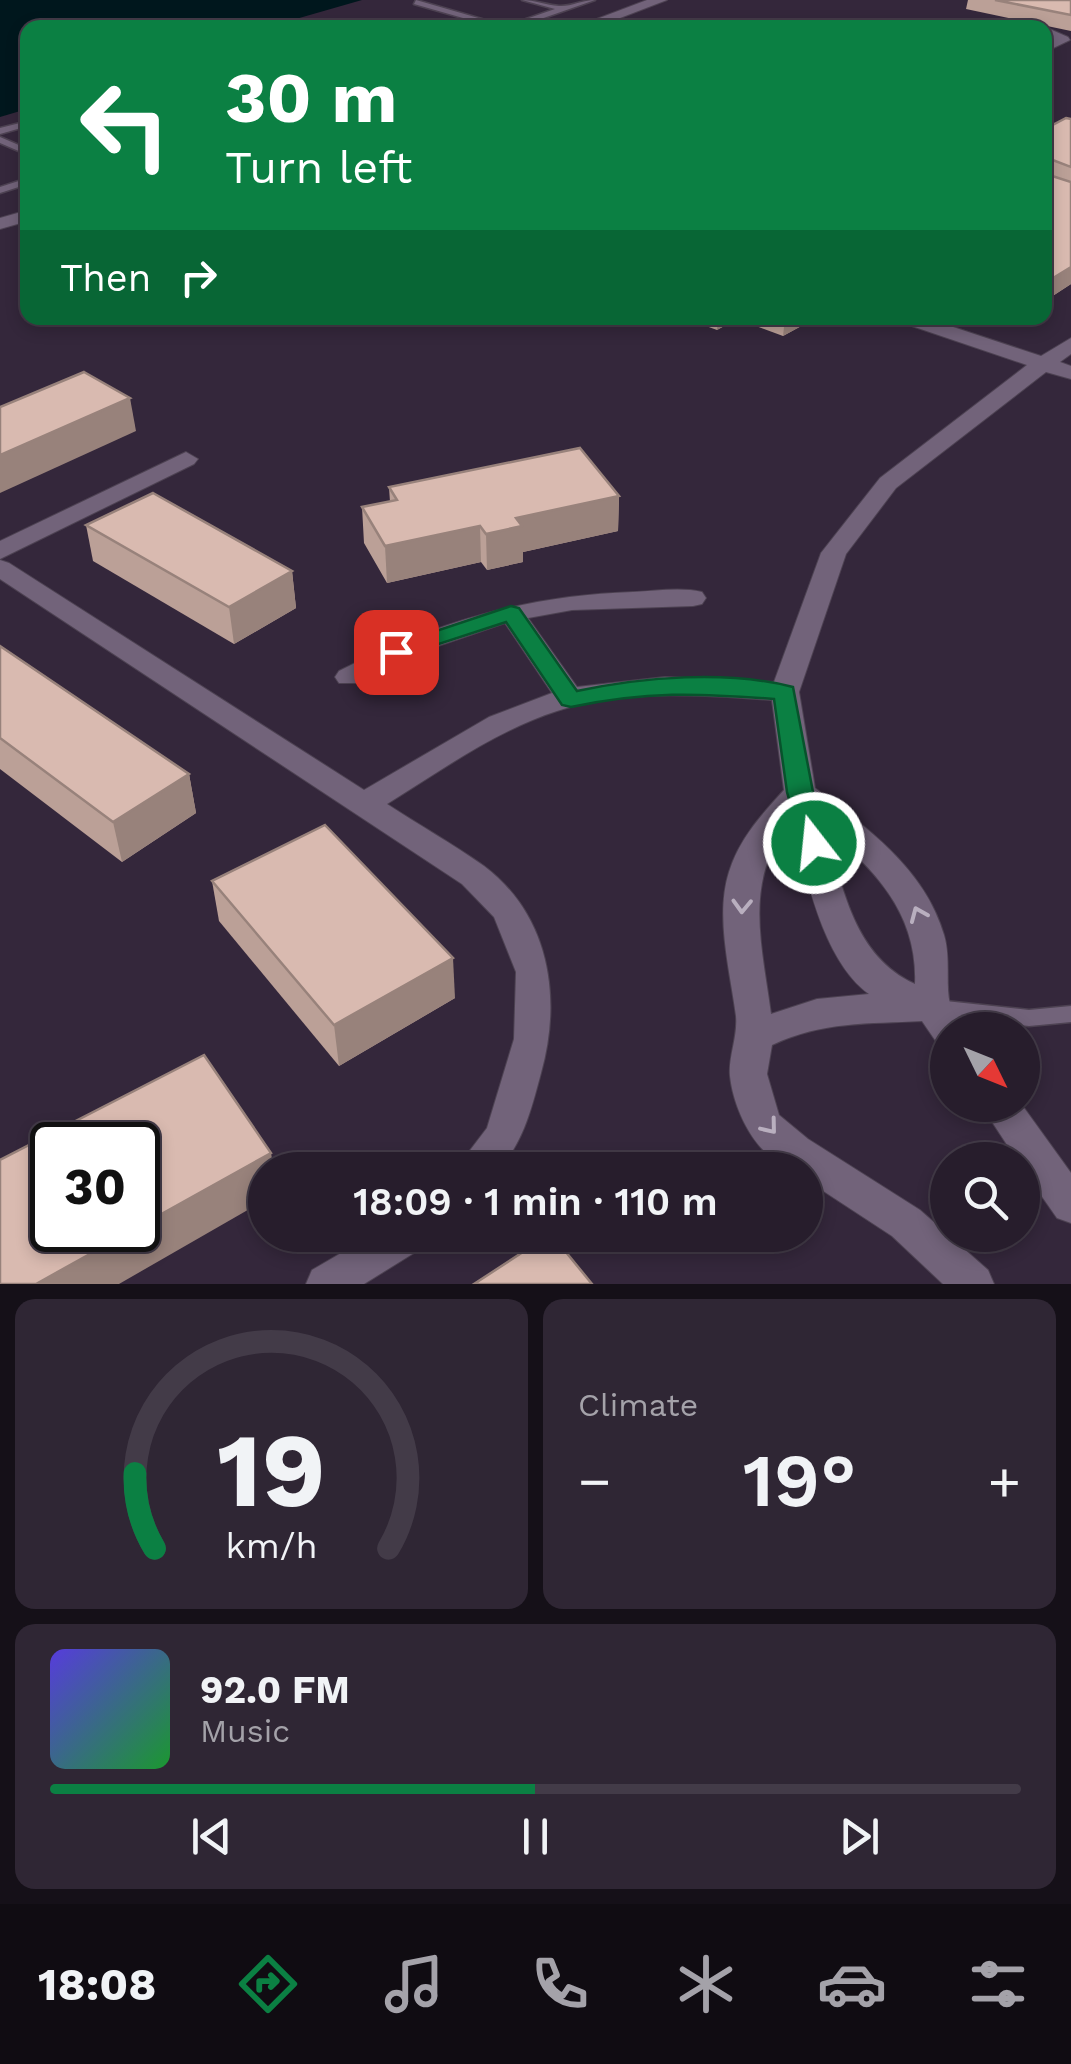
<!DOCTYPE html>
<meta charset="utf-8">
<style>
body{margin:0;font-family:"Work Sans",sans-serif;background:#2f2634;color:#f1f3f6;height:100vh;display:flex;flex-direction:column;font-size:38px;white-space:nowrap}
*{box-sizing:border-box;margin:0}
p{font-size:32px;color:#a4a2a9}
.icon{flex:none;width:55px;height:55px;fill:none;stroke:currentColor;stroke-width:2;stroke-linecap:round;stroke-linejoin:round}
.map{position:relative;height:1284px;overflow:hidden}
.drawer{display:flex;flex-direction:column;gap:15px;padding:15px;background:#151018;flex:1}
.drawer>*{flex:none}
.banner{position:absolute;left:20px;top:20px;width:1032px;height:305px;border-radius:20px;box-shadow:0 5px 15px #0003,0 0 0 2px #433b48;background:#0b8043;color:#fff;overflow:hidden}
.needle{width:65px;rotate:133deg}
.controls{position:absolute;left:930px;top:1012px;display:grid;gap:20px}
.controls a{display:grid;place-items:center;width:110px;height:110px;border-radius:50%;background:#271d2c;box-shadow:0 5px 15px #0003,0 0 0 2px #433b48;font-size:50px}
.speed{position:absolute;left:30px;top:1122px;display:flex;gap:20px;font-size:50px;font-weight:700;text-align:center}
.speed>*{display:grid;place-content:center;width:130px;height:130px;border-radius:50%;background:#271d2c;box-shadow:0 5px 15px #0003,0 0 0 2px #433b48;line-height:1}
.speed .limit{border:5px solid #111;border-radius:15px;background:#fff;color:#111}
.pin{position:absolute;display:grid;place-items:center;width:85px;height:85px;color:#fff;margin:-42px;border-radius:20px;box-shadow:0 5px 15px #0006}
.me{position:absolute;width:110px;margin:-55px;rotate:344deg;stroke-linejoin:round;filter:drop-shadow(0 0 8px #0008)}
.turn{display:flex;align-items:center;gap:35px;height:210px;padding:0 40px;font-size:45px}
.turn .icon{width:130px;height:130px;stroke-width:2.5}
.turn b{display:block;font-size:70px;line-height:85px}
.then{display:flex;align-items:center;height:95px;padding:0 40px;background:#0003;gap:20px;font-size:38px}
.big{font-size:75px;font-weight:600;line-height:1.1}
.drawer .tile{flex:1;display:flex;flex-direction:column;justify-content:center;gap:15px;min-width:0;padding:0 35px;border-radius:20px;background:#2f2634}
.drawer .dial{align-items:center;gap:0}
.dial svg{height:260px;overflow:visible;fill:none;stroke:#433b48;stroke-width:7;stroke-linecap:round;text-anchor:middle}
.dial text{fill:#f1f3f6;stroke:none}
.song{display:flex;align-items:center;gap:30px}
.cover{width:120px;height:120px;border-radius:15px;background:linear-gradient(135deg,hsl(250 70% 55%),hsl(130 70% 35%))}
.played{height:10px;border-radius:5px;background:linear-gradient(90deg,#0b8043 50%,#433b48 50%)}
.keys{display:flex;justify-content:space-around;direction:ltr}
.heat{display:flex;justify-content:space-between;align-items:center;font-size:55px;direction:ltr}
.drawer .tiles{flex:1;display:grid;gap:15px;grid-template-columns:1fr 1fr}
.tile:last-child{grid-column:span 2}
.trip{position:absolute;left:248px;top:1152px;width:575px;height:100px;border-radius:50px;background:#271d2c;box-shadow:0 5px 15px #0003,0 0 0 2px #433b48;font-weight:600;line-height:100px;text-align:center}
.menu{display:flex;height:160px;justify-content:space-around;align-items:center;background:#100c12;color:#a4a2a9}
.menu .icon{width:70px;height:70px}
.menu .on{color:#0b8043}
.menu b{font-size:45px;color:#f1f3f6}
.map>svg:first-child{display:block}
.water{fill:#00171d}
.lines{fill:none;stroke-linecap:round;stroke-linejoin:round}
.service-casing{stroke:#4d4252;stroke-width:3}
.minor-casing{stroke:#4d4252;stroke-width:2}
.tertiary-casing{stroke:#4d4252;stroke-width:2}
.service{fill:#72637a;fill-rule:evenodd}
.minor{fill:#72637a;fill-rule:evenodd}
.tertiary{fill:#72637a;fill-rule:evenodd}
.wall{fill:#bba097}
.shaded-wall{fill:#98827b}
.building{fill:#d9bab0;stroke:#98827b;stroke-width:2.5}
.oneway{stroke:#b9afbf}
.route{fill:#0b8043;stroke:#07532c;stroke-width:2.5}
</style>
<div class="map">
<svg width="1071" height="1284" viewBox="0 0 1071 1284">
<rect width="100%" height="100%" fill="#34273b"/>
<!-- water -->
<polygon class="water" points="0,0 362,0 268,27 28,28 27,109 0,117"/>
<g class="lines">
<defs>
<g id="service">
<path d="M416,0l90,26 49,-17 -33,-9c13,0 24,5 37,6 11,1 23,-6 36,-6l-80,28h-19l-25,-8 -21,8h-12l25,-10 -49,-14z"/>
<polygon points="28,121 28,126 0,134 0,128"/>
<polygon points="0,137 28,149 28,155 0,143"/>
<polygon points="28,178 28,184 0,193 0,187"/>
<polygon points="936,1000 1029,1010 1071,1006 1071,1022 1029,1026 936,1016 929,1013 926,1008 929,1003"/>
</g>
<g id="minor">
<polygon points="1045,27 1068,37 1070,40 1045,52 1045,43 1052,40 1045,36"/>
<path d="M897,318h29l115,38 30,-18v16l-11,8 11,4v13l-25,-7 -150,116 -50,66 -47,138 16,96c52,40 110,81 129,147 7,23 1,49 6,69 2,8 12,18 16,26h-18v14l-13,-4 -13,-19c-54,3 -99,0 -150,24l-5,29 12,41 29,24 112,71 68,60 6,14h-51l-51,-48 -87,-57v-9c-43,0 -71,-56 -75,-94 -2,-19 8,-39 6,-60 -6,-45 -21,-100 -7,-144 10,-33 33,-58 55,-82l-12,-90c-71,-5 -149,-11 -215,11 -62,20 -115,59 -170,93 32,21 66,40 97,62 66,50 78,132 57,207 -10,37 -17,67 -42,97h-44l32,-42 27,-89 2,-67 -22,-55 -32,-33 -462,-305v-19l9,3 355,227 125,-73 63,-24 -47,-70 -67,23 -79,37h-20l-4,-6 4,-6c94,-48 189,-76 294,-79 23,-1 48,-5 69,0l4,6 -4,6 -9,2 -121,4 -44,8 49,69 88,-10 109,5 47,-129 59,-75 147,-113 -127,-43zM792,821c14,53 30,139 77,173l-52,5 -46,15c-9,-69 -29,-136 21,-193zM826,829c50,41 92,86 89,155 -61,-28 -72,-95 -89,-155z"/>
<polygon points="186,452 198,459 194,464 0,559 0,541"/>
<polygon points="981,1105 1022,1105 1071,1173 1071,1223 1057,1218 1022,1168 1022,1160 1017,1160"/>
<polygon points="372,1235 428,1235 422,1248 364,1284 306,1284 312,1270"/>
</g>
<g id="tertiary">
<polygon points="647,0 667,0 594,28 573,28"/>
<polygon points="28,210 28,221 0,229 0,218"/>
</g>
</defs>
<!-- service casing -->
<use href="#service" class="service-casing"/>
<!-- minor casing -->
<use href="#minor" class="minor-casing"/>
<!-- tertiary casing -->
<use href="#tertiary" class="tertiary-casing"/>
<!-- service -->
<use href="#service" class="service"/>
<!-- minor -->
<use href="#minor" class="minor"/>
<!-- tertiary -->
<use href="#tertiary" class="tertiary"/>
</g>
<!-- wall -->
<g class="wall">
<polygon points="968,0 1071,0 1071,31 966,9"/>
<polygon points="1071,119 1071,284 1045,301 1045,129"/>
<polygon points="684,318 816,318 783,336 737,319 717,330"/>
<polygon points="389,487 619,496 618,531 523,552 523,562 487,570 481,562 387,583 364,543 362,507 390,502"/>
<polygon points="86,525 292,571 296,608 234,644 93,561"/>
<polygon points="0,646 189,774 196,813 122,862 0,769"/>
<polygon points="212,881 455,998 339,1066 219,921"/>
</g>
<!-- shaded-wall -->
<g class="shaded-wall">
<polygon points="1071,267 1071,284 1045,301 1045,283"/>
<polygon points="718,318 737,318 737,319 717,330"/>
<polygon points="785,318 816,318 783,336"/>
<polygon points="130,398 136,431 0,493 0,455"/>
<polygon points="619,496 618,531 523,552 523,562 487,570 486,534 516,518"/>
<polygon points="480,526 481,562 387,583 385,546"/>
<polygon points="292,571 296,608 234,644 229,607"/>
<polygon points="189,774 196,813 122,862 113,822"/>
<polygon points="453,958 455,998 339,1066 334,1025"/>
<polygon points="271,1153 274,1170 265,1170 265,1200 119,1284 36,1284 133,1230 138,1230 138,1227"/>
</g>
<!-- building -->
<g class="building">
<polygon points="995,0 1071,0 1071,15"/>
<polygon points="1066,118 1071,119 1071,167 1050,159 1045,162 1045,129"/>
<polygon points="1045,164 1046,174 1071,182 1071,267 1045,283"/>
<polygon points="84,372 130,398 0,455 0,407"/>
<polygon points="580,448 619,496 516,518 522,526 486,534 480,526 385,546 362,507 397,500 389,487"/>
<polygon points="153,493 292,571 229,607 86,525"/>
<polygon points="0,646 189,774 113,822 0,738"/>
<polygon points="325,825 453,958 334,1025 212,881"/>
<polygon points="204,1055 271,1153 138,1227 138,1145 52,1145 52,1230 133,1230 36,1284 0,1284 0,1160"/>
<polygon points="549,1235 552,1235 592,1284 474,1284"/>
</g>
<!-- one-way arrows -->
<defs><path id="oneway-chevron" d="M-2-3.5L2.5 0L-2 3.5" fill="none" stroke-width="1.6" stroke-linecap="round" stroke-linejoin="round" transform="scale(2.5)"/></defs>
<g class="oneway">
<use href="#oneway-chevron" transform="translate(742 906) rotate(92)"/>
<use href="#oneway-chevron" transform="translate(918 914) rotate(-113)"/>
<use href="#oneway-chevron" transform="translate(770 1127) rotate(51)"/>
</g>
<!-- route -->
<path class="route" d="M511,606l8,2 58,83c66,-14 150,-21 216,-4l20,105 15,51 -4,7h-19l-4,-7 -14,-51 -13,-93c-77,-6 -127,-8 -203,8l-9,-2 -56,-83 -110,36 -11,-6 3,-5z"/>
</svg>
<div class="controls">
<a><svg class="needle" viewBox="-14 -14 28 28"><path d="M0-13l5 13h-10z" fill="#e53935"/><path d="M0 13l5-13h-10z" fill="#a4a2a9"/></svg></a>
<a><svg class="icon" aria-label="search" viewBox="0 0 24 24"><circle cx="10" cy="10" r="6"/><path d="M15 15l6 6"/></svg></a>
</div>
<div class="speed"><div class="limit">30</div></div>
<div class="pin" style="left:396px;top:652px;background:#d93025"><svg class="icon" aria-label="arrive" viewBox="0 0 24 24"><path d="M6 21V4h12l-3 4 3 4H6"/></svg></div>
<svg class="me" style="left:814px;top:843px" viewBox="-20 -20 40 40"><circle r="17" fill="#0b8043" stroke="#fff" stroke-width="3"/><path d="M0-11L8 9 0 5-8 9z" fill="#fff"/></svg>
<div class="trip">18:09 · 1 min · 110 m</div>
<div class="banner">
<div class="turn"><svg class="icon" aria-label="left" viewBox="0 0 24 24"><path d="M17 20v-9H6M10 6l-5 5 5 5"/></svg><div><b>30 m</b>Turn left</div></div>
<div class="then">Then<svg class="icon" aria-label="right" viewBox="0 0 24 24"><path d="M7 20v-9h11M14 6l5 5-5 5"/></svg></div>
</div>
</div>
<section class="drawer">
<div class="tiles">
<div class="tile dial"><svg viewBox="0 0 100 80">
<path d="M14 69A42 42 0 1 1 86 69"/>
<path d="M14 69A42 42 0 0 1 8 46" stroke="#0b8043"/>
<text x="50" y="56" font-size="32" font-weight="700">19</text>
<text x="50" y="72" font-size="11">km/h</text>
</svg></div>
<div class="tile"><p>Climate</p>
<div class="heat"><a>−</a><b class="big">19°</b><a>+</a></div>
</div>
<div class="tile">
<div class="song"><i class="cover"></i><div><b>92.0 FM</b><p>Music</p></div></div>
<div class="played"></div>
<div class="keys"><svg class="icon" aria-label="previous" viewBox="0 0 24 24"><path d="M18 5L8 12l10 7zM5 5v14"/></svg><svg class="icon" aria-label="pause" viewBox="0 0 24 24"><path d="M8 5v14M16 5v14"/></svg><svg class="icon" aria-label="next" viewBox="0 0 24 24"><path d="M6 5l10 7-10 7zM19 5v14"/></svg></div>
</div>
</div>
</section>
<nav class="menu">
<b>18:08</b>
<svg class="icon on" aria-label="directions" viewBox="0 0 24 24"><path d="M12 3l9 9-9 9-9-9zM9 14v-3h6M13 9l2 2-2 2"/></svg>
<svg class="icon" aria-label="music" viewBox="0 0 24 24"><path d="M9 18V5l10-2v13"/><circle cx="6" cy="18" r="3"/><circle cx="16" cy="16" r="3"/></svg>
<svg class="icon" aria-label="phone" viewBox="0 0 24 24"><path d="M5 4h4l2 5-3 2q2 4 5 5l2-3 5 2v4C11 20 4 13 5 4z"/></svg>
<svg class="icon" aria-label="climate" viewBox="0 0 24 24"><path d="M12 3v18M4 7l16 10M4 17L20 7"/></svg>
<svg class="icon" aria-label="car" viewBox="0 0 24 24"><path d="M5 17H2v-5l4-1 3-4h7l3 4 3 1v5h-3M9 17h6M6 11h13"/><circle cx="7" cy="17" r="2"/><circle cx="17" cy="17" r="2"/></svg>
<svg class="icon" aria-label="filters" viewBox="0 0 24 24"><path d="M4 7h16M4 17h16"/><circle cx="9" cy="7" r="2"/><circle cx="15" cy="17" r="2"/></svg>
</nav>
